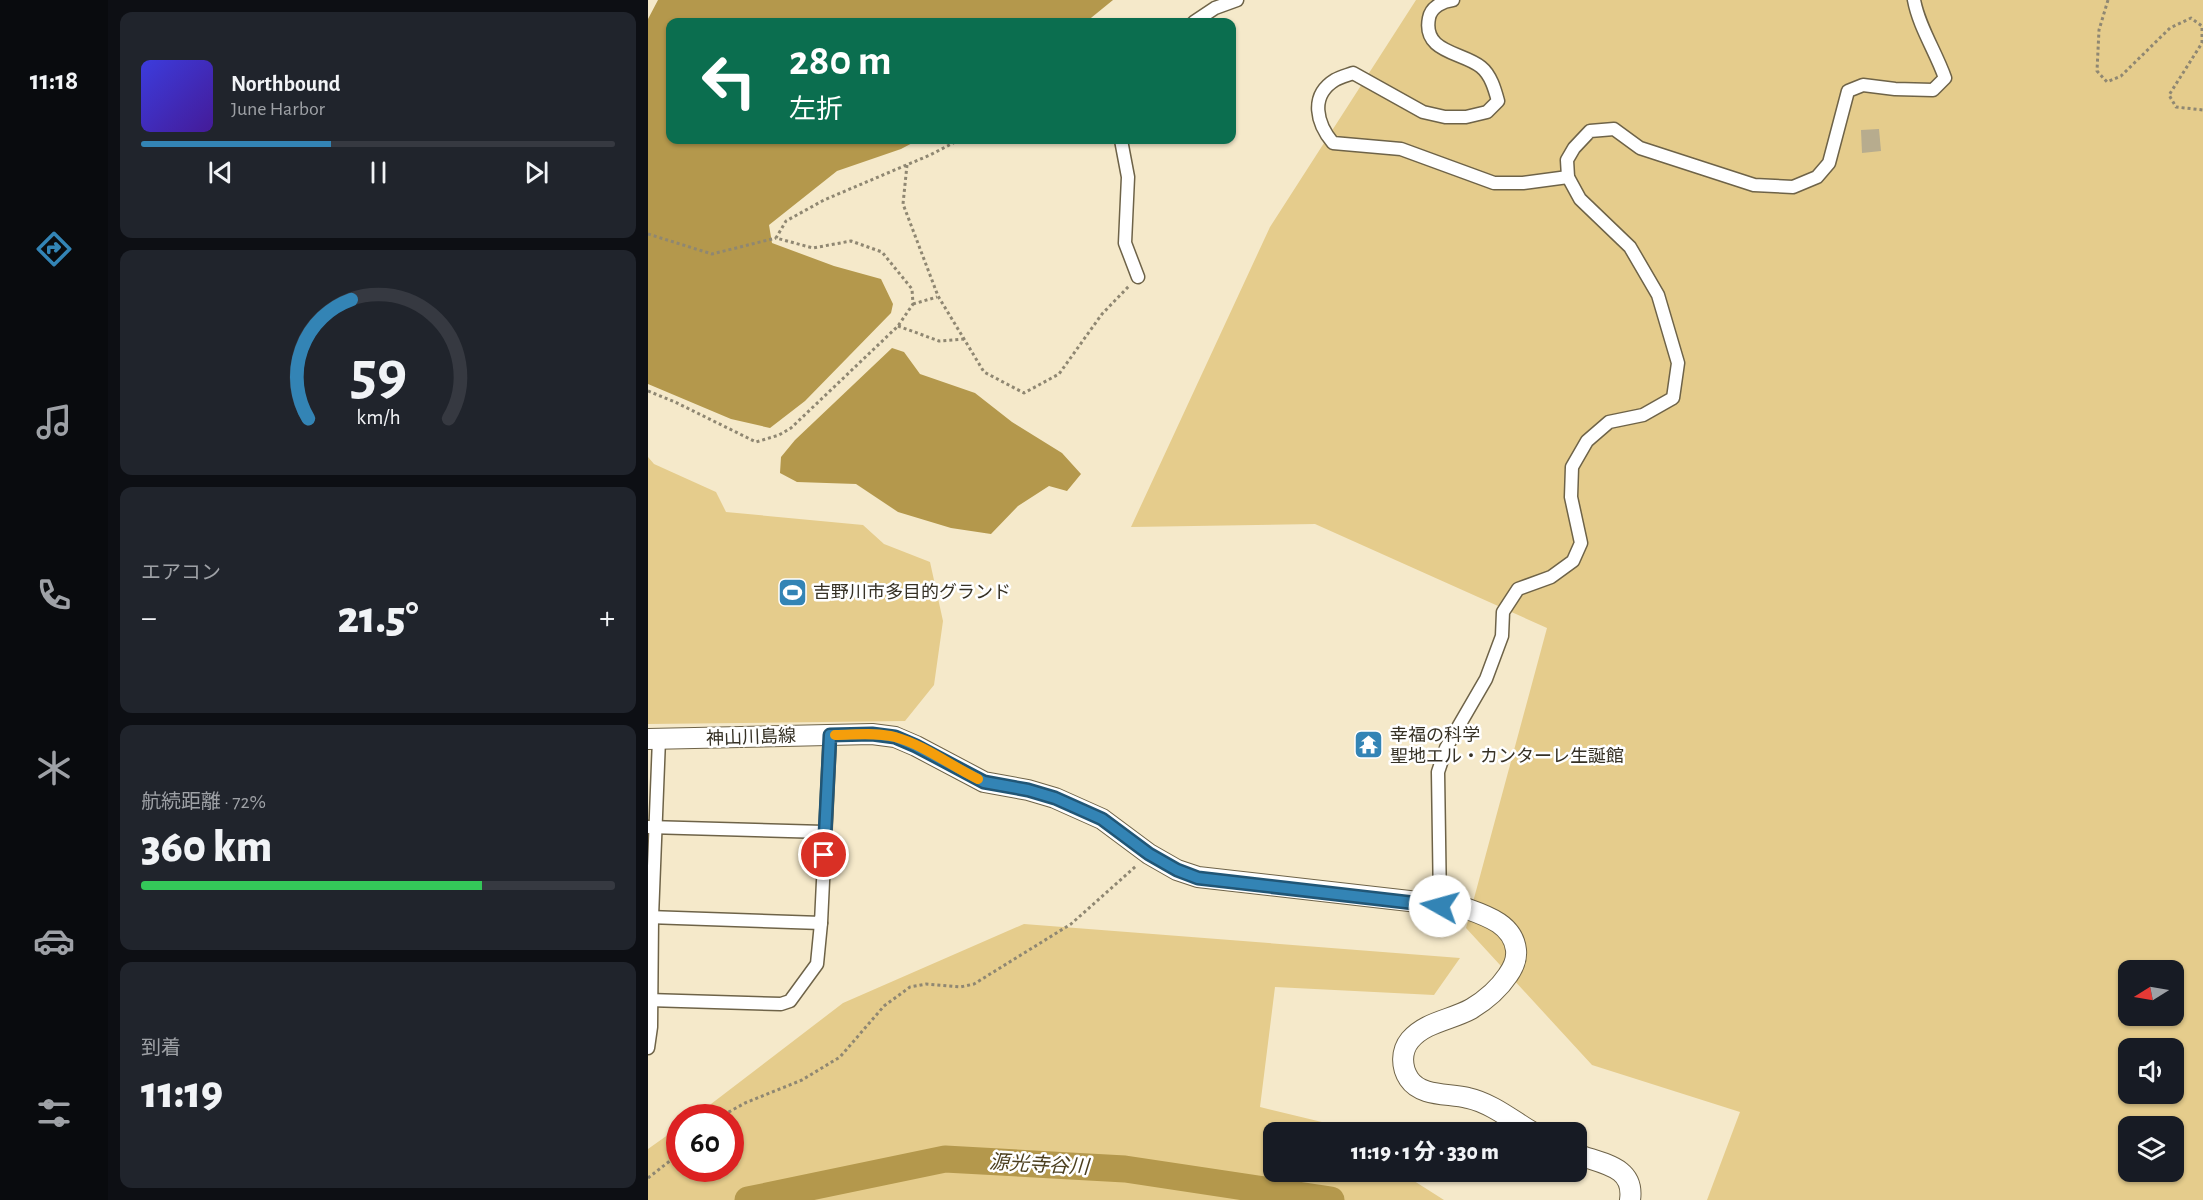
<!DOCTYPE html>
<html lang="ja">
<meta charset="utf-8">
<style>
body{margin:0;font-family:"Alegreya Sans","Noto Sans JP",sans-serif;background:#20242c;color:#f1f3f6;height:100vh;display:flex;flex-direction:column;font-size:22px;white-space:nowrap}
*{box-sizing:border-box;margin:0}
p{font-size:20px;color:#9ea1a6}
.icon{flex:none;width:33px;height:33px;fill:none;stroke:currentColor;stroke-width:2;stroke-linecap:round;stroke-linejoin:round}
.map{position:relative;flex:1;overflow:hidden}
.drawer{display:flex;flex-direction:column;gap:12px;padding:12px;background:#0d0f14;width:540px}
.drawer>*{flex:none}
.banner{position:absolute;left:18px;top:18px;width:570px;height:126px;border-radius:12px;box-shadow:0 2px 4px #0004;background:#0b6e4f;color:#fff;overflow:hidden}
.needle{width:39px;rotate:259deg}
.buttons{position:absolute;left:1470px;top:960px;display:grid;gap:12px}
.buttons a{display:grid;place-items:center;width:66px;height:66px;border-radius:12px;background:#171b24;box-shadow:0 2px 4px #0004;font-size:30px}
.speed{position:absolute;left:18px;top:1104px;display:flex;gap:12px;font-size:30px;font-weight:700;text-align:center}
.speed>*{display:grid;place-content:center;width:78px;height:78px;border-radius:50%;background:#171b24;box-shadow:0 2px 4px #0004;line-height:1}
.speed .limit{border:9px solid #d22;background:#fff;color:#111}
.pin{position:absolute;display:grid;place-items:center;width:51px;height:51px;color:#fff;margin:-26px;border:3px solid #fff;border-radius:50%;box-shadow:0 2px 6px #0007}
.me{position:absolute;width:66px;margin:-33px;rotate:277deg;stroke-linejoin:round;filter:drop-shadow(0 0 4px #0008)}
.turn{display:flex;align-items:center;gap:21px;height:126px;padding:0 24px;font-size:27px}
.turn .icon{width:78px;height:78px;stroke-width:2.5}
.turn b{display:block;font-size:42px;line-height:51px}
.big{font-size:45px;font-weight:800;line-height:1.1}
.drawer .tile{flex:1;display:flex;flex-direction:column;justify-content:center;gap:9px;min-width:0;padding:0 21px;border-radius:12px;background:#20242c}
.drawer .dial{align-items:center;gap:0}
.dial svg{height:156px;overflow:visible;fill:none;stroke:#363941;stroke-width:7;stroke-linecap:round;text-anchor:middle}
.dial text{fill:#f1f3f6;stroke:none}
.song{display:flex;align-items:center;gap:18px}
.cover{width:72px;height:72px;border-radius:9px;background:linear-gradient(135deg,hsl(240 70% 55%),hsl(260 70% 35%))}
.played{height:6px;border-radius:3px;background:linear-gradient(90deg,#3384b5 40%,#363941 40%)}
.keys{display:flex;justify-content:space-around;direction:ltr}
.heat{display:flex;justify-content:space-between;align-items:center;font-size:33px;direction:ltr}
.charge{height:9px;border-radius:4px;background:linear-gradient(90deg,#34c759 72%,#363941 0)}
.trip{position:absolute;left:615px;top:1122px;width:324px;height:60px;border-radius:12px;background:#171b24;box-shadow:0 2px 4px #0004;font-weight:800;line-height:60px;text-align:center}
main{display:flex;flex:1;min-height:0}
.tab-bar{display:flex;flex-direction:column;width:108px;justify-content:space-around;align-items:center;background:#090b0e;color:#9ea1a6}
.tab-bar .icon{width:42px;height:42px}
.tab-bar .on{color:#3384b5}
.tab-bar b{font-size:27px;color:#f1f3f6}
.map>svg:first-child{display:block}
.green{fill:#e5cc8c;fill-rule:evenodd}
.water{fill:#b4984c}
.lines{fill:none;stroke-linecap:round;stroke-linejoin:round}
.river{stroke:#b4984c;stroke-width:27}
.building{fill:#b7ac8e}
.minor-casing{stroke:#6e6348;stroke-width:15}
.primary-casing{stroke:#6e6348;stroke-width:22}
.path{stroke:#8f8772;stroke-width:3;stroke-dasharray:3 3;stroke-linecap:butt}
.minor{stroke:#fff;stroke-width:12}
.primary{stroke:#fff;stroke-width:20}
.route-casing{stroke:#215676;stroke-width:15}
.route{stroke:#3384b5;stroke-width:10}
.slow{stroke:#f59e0b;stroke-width:10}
.labels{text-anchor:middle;stroke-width:5;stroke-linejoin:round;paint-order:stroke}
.poi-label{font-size:18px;fill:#363125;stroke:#fff;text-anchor:start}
.street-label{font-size:18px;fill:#363125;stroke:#fff}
.water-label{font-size:20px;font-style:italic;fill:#4c3f1e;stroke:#fff}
</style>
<main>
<nav class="tab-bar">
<b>11:18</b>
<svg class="icon on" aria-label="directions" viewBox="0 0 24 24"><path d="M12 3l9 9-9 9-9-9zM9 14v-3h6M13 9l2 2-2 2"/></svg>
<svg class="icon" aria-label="music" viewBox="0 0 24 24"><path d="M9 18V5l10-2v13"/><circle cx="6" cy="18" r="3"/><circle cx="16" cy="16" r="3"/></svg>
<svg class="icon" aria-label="phone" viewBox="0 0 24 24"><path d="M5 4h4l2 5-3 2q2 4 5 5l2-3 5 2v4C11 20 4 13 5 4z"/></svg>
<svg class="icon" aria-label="climate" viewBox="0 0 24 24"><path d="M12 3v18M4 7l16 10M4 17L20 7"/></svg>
<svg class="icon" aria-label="car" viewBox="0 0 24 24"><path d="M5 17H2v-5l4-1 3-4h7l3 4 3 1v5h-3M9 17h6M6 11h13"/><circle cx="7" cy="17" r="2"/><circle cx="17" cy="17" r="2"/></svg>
<svg class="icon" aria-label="filters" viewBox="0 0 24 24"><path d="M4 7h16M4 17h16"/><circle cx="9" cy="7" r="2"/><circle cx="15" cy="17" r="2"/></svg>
</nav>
<section class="drawer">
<div class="tile">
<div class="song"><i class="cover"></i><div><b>Northbound</b><p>June Harbor</p></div></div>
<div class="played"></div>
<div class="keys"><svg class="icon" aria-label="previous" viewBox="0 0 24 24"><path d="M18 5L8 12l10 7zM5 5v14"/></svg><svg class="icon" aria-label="pause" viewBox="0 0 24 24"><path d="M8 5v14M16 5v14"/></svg><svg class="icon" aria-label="next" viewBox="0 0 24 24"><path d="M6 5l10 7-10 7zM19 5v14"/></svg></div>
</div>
<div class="tile dial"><svg viewBox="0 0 100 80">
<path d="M14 69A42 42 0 1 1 86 69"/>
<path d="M14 69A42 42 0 0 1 36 8" stroke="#3384b5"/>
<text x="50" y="56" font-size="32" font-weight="700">59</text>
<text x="50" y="72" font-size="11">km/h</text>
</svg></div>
<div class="tile"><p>エアコン</p>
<div class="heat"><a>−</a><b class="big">21.5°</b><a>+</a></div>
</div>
<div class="tile"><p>航続距離 · 72%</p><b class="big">360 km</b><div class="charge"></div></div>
<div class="tile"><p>到着</p><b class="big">11:19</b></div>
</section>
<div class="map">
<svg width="1555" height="1200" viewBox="0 0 1555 1200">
<rect width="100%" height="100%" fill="#f5e9ca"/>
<!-- green -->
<g class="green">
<path d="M768,0h787v1200h-496l33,-88 -148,-47 -126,-137 81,-300 -232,-104 -184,3 139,-300zM1480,970h46v46h-46zM1480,1048h46v46h-46zM1480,1126h46v46h-46z"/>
<polygon points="0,457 6,464 68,492 78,512 215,525 236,544 282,562 295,621 286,685 257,721 0,724"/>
<polygon points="376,924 812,958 786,995 627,987 612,1107 678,1123 692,1132 626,1132 626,1172 752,1172 796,1200 0,1200 0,1149 31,1127 32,1168 82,1168 82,1118 46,1117 195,1003"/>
</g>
<!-- water -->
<g class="water">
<polygon points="10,0 465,0 438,22 22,22 22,140 270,140 253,149 189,171 121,225 124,243 186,266 233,279 245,304 243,313 157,401 122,428 83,419 0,384 0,19"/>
<polygon points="244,348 256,352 272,374 327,393 364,422 414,453 433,474 419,491 401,486 370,506 343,534 303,528 250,512 208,484 149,482 132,473 133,457 147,440"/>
</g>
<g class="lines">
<!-- river -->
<polyline class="river" points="100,1200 297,1159 477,1169 683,1200"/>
</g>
<!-- building -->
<polygon class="building" points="1231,129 1233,151 1214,153 1213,130"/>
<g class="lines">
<defs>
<g id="minor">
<path d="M805,0c-10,1 -22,7 -24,18 -7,35 34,34 52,49 10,8 14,23 17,34l-11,11 -21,5h-21l-22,-5 -70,-39c-5,2 -13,4 -18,7 -26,16 -18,44 -2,63l68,6 93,34h29l45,-6"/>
<polyline points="546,22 567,8 589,0"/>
<polyline points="473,140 480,177 477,243 490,277"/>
<polyline points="0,827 176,832"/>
<path d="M792,906l-2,-134 8,-24 40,-69 16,-43 1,-24 15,-23 33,-12 22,-16 8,-18 -10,-46 1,-30 15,-26 22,-19 34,-7 30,-17 5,-35 -20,-68 -28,-48 -50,-48 -12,-22 -1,-17 7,-12 16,-17 24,-2 26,19 114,37 39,2 24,-10 12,-14 19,-72 15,-6 32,4 38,1 12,-12c-9,-26 -26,-51 -31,-78"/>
<polyline points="0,917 173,923 182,735"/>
<polyline points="0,1000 133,1004 142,1001 169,964 173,923"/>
<polyline points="0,1048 3,1027 4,917 11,739"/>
</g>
<g id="primary">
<path d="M0,739l224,-5 23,3 21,9 68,36 44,8 27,8 47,21 47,35 28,16 21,7 264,30c22,8 51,16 54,43 1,9 -3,18 -8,25 -10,15 -22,25 -37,34 -20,11 -46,13 -61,31 -9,11 -9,27 -1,39 12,18 40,14 59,19 23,5 44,22 64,34"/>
<path d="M928,1154c26,10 59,12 54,46"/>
</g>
</defs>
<!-- minor casing -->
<use href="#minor" class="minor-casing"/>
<!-- primary casing -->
<use href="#primary" class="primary-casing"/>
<!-- path -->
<g class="path">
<polyline points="1460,0 1451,30 1449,71 1459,82 1473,76 1522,28 1543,18 1554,26 1554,43 1521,95 1528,107 1555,110"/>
<polyline points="259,165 255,204 290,296 336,372 376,393 411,374 454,314 481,286"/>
<polyline points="0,234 64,254 128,238"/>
<polyline points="265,304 289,297"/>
<polyline points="250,326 291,341 316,339"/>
<polyline points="0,391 27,402 108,442 131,435 143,428 250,326 265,304 264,289 234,252 203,241 165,248 128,238 138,221 176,200 282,155 311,140"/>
<polyline points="70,1118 97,1103 154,1080 192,1057 236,1006 262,987 278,984 312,987 326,984 423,924 488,866"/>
<polyline points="0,1178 32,1153"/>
</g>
<!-- minor -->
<use href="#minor" class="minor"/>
<!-- primary -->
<use href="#primary" class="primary"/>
</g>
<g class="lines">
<defs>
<polyline id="route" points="176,855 182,735 224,734 247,737 268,746 336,782 380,790 407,798 454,819 501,854 529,870 550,878 792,906"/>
</defs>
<!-- route casing -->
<use href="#route" class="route-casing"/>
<!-- route -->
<use href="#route" class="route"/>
<!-- slow -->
<path class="slow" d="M187,735c19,0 41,-3 60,2 29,8 56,29 83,42"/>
</g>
<!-- icons -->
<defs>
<symbol id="stadium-square" viewBox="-11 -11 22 22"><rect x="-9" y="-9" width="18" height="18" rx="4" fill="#3384b5" stroke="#fff"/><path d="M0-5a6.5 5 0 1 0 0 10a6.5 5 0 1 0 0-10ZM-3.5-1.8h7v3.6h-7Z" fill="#fff"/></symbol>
<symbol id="temple-square" viewBox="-11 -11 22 22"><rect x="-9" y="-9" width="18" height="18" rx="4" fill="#3384b5" stroke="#fff"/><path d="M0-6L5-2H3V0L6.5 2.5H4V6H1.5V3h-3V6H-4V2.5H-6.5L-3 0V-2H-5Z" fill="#fff"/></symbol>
</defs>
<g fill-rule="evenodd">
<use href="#stadium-square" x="128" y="576" width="33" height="33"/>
<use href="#temple-square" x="704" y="728" width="33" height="33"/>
</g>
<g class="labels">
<!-- poi labels -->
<g class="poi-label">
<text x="165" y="598">吉野川市多目的グランド</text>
<text x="742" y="741">幸福の科学<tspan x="742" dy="21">聖地エル・カンターレ生誕館</tspan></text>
</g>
<!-- street labels -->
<g class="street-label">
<text transform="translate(103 737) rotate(-2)" y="6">神山川島線</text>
</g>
<!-- water labels -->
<g class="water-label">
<text transform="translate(391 1164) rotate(3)" y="7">源光寺谷川</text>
</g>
</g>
</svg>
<div class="buttons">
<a><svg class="needle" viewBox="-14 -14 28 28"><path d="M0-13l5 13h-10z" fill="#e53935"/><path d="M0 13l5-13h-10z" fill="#9ea1a6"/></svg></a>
<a><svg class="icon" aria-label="sound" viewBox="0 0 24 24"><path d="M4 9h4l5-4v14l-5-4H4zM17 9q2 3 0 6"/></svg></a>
<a><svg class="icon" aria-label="layers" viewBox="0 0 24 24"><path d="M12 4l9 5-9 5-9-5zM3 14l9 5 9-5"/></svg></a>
</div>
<div class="speed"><div class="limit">60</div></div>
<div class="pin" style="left:176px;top:855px;background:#d93025"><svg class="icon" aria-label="arrive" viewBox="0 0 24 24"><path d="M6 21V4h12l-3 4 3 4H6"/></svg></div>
<svg class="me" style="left:792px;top:906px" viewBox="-20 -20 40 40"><circle r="19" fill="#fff"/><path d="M0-13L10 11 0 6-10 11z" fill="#3384b5"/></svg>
<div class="trip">11:19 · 1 分 · 330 m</div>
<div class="banner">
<div class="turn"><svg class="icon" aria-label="left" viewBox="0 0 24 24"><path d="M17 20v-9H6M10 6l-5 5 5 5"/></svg><div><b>280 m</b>左折</div></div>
</div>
</div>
</main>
